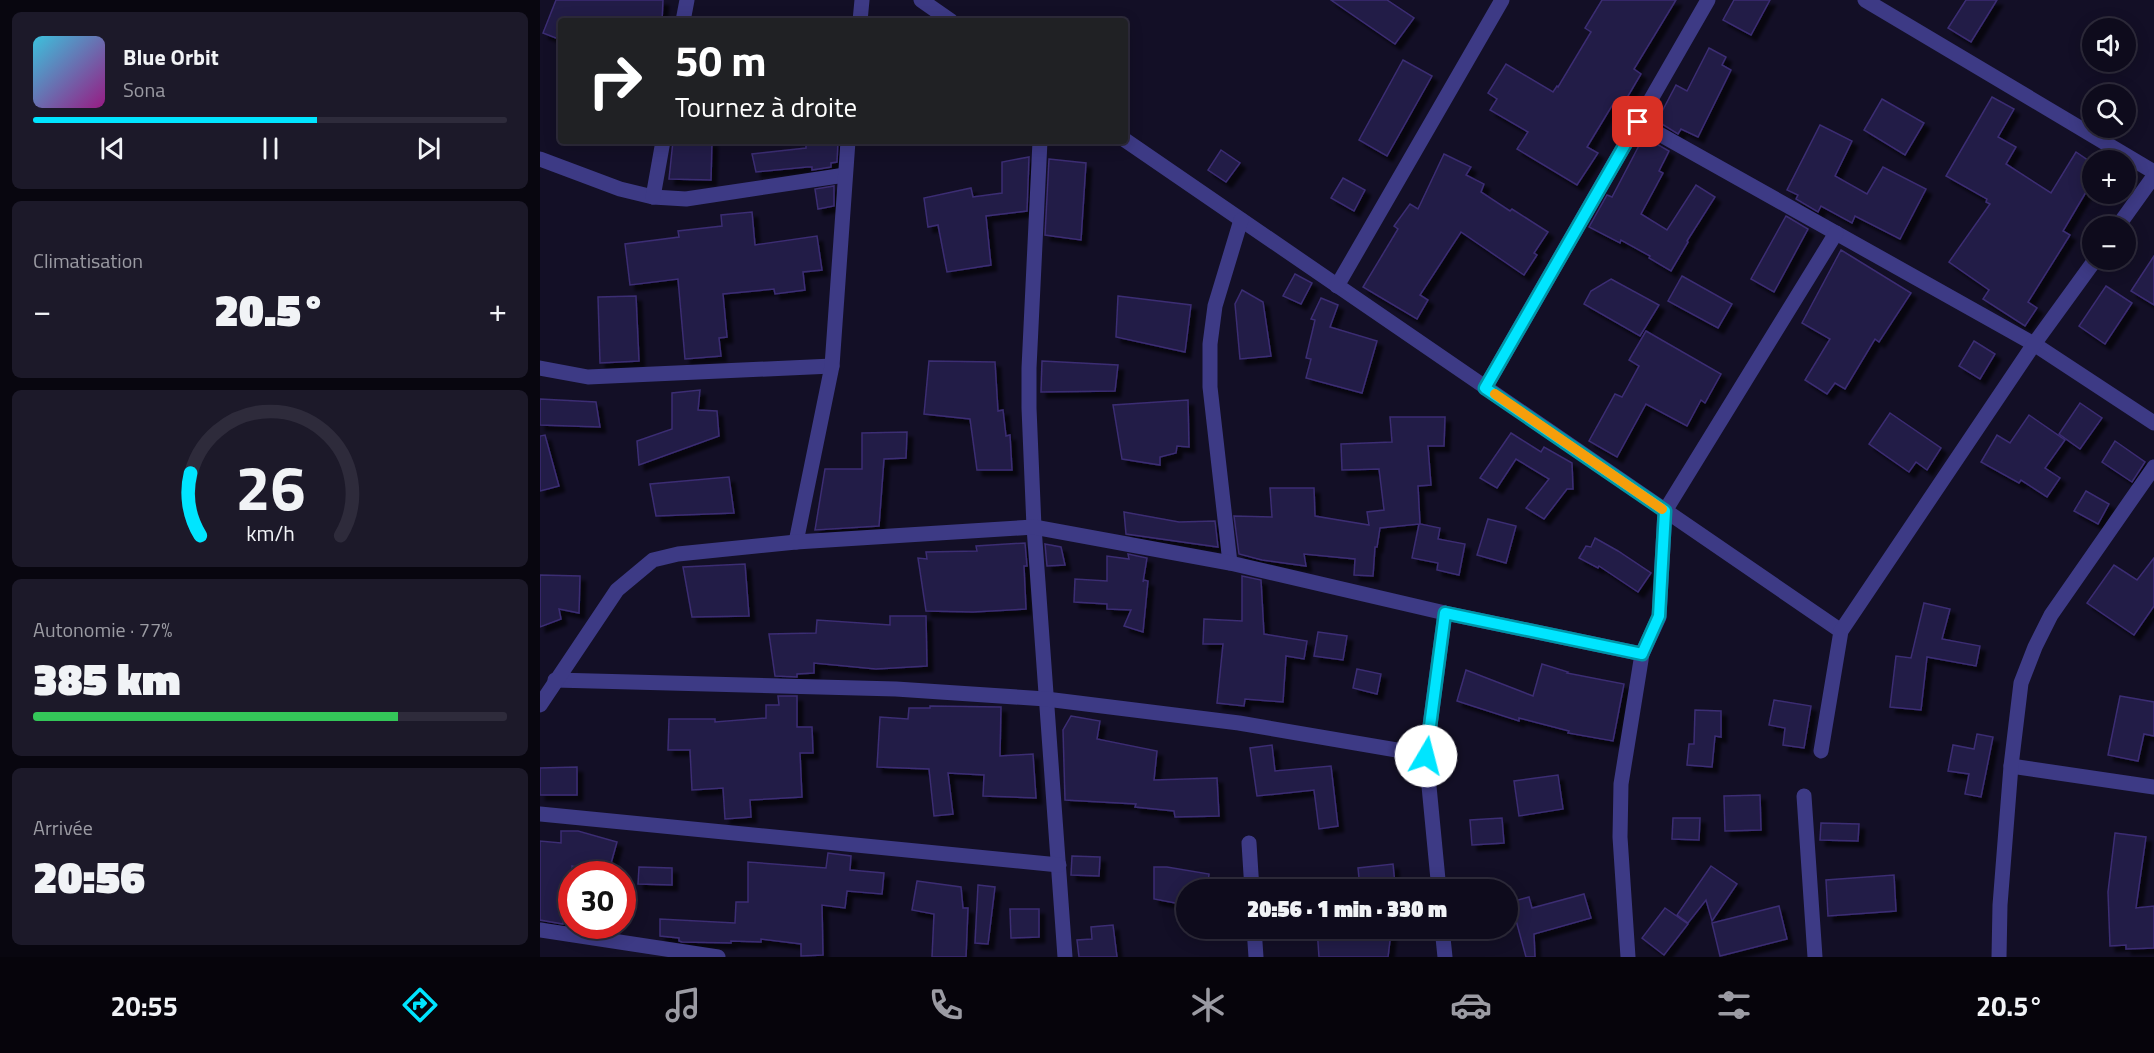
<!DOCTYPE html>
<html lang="fr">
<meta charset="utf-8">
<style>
body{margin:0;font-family:"Titillium Web",sans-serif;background:#1c1929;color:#f1f3f6;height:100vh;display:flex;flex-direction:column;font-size:22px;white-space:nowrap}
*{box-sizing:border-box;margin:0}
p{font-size:20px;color:#9b9ba3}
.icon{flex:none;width:33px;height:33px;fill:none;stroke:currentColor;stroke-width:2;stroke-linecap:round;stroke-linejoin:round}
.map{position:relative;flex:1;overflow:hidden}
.panel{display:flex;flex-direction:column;gap:12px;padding:12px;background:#08060f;width:540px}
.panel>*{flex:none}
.top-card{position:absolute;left:18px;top:18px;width:570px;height:126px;border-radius:6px;box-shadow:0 3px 15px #0003,0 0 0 2px #2e2b3b;background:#202124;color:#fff;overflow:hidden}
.tools{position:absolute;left:1542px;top:18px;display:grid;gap:12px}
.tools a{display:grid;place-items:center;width:54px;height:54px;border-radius:50%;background:#0e0b1c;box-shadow:0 3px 15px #0003,0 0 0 2px #2e2b3b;font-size:30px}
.speed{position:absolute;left:18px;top:861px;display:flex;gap:12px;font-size:30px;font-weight:700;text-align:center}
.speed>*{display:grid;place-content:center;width:78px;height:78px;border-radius:50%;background:#0e0b1c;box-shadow:0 3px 15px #0003,0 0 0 2px #2e2b3b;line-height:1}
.speed .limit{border:9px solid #d22;background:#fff;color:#111}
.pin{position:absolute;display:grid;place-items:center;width:51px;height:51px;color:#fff;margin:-26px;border-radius:12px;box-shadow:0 3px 9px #0006}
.me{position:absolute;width:66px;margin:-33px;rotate:8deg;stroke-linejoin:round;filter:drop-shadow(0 0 4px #0008)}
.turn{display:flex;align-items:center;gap:21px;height:126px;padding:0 18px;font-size:27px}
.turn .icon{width:78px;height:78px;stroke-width:2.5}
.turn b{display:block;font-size:42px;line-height:51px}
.big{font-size:45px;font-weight:800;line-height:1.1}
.panel .widget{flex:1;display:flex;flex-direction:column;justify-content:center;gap:9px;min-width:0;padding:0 21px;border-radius:9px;background:#1c1929}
.panel .dial{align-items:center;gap:0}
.dial svg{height:156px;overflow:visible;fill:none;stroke:#2e2b3b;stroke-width:7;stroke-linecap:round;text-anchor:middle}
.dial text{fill:#f1f3f6;stroke:none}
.song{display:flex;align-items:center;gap:18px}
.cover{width:72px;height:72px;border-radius:9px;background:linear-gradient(135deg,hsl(190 70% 55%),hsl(310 70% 35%))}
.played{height:6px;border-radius:3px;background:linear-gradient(90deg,#00e5ff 60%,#2e2b3b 60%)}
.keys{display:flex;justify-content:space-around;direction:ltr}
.heat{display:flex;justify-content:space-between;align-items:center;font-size:33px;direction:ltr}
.charge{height:9px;border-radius:4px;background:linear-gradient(90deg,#34c759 77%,#2e2b3b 0)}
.trip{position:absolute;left:636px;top:879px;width:342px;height:60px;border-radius:30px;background:#0e0b1c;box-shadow:0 3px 15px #0003,0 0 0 2px #2e2b3b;font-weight:800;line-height:60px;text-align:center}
.tab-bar{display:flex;height:96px;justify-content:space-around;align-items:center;background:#06040b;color:#9b9ba3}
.tab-bar .icon{width:42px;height:42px}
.tab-bar .selected{color:#00e5ff}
.tab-bar b{font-size:27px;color:#f1f3f6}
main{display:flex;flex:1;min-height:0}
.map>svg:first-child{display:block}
.building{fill:#241b47;stroke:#3b2d73;stroke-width:1.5;filter:url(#shadow)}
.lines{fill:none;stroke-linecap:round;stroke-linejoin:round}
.minor{stroke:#3d3a85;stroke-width:15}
.route-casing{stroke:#0095a6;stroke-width:15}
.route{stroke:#00e5ff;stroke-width:10}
.slow{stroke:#f59e0b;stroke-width:10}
</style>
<main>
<section class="panel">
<div class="widget">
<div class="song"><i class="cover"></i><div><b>Blue Orbit</b><p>Sona</p></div></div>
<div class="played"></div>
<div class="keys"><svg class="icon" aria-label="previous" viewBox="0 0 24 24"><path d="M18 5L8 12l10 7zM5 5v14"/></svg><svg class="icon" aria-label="pause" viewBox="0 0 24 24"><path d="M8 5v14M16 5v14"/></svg><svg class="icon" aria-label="next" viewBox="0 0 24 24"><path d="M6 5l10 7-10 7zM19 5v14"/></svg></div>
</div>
<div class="widget"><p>Climatisation</p>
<div class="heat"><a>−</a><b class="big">20.5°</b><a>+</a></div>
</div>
<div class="widget dial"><svg viewBox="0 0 100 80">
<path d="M14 69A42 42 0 1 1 86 69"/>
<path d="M14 69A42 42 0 0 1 9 37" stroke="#00e5ff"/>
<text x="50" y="56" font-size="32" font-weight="700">26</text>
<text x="50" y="72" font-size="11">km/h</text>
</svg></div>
<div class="widget"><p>Autonomie · 77%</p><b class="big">385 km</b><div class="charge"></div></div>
<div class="widget"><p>Arrivée</p><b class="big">20:56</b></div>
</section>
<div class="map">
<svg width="1614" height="957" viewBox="0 0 1614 957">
<defs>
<filter id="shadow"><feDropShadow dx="5.5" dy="5.5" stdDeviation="1.5" flood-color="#0009"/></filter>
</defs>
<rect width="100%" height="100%" fill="#130f26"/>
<!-- building -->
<g class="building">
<polygon points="16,0 123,0 122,21 21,21 21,40 3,33"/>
<polygon points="791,0 847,0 874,18 855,44"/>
<polygon points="1062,0 1136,0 1094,69 1101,74 1081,108 1073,104 1047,147 1058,153 1037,185 977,149 988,132 950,110 957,99 948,93 966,64 1013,92 1017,86 1018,87 1051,32 1045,28"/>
<polygon points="1194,0 1230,0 1211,35 1183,20"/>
<polygon points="1426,0 1457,0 1431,42 1408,28"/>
<polygon points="1169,48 1186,57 1182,65 1191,70 1158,137 1141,129 1138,134 1117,121 1136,85 1147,91"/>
<polygon points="863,60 892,76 847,156 819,140"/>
<polygon points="1452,97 1474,109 1458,137 1476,147 1466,164 1511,193 1536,152 1552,163 1552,182 1523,231 1530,235 1488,302 1497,308 1485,326 1443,299 1449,290 1409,262 1450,204 1446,202 1447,199 1406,176"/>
<polygon points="1342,99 1384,123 1365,155 1324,130"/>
<polygon points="1280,125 1312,141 1295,176 1327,194 1343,167 1386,189 1360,239 1315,216 1312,223 1281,206 1278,212 1256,199 1258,195 1247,190"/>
<polygon points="1103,138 1107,140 1108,139 1129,151 1119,171 1123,173 1101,214 1127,230 1156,185 1175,197 1147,241 1148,242 1131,271 1109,258 1110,256 1081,240 1080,243 1049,227 1067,195 1072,197"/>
<polygon points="133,141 172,141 171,180 129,179"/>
<polygon points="266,141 298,141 297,162 291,163 291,167 272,170 272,167 267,167 216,172 212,154 266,148"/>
<polygon points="681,150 700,163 686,182 668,170"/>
<polygon points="904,154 931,167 926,175 944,184 941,192 970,211 972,209 1008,232 994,253 997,255 984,275 921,232 880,295 888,300 877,319 823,287 858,229 854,226 870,204 878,209"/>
<polygon points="489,157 487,211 446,216 451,265 407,272 398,225 388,227 384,198 431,188 433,197 462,193 462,162"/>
<polygon points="509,159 546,163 541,240 505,235"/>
<polygon points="803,178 825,190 814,211 791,198"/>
<polygon points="294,186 294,206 278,209 275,189"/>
<polygon points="212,212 215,245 277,236 282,270 263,272 265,290 235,294 234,289 183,294 187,337 179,338 181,356 145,359 138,279 90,285 85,244 139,237 138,231 182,226 181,215"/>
<polygon points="1246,216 1268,229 1234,292 1211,279"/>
<polygon points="1301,250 1371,293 1339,342 1335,339 1305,389 1295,383 1287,394 1265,380 1290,339 1262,323"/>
<polygon points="1614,256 1614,305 1591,291"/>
<polygon points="755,274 772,283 761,304 743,296"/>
<polygon points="1142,276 1192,304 1178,328 1128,301"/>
<polygon points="1071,279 1119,305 1100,336 1044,304 1051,291"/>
<polygon points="1566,286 1592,303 1565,344 1539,326"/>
<polygon points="702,290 723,302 731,356 700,359 695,304"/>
<polygon points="96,296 99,361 60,363 58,297"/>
<polygon points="578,296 651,305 645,352 576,337"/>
<polygon points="781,298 798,305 790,327 837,341 822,393 766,378 771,359 766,358 775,320 771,319"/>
<polygon points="1106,331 1181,374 1165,403 1161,400 1147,426 1106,404 1077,457 1049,441 1075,394 1082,397 1099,366 1089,360"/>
<polygon points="1434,341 1455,354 1440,379 1419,366"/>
<polygon points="389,361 455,362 458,411 463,410 466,436 470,435 472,470 437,470 430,419 384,414"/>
<polygon points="502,361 578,365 575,391 501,392"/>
<polygon points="160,390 158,410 177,411 179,436 99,465 97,441 132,429 132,393"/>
<polygon points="0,399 56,402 60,427 0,425"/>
<polygon points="648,400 649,447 637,446 636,453 620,457 620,465 582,459 573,405"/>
<polygon points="1540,403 1562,418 1540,449 1519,434"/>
<polygon points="1350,413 1401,448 1387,470 1376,462 1369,472 1329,444"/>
<polygon points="1489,415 1525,440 1505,468 1520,478 1507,497 1481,480 1479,483 1441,462 1457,435 1470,443"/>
<polygon points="850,417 905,417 904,446 888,446 891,485 878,486 880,524 900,528 898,539 925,544 919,575 897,570 898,563 872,558 879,524 840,528 837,547 835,547 833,576 814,575 815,559 764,554 766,566 722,560 699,554 694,516 732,517 730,488 774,488 775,516 829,525 827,512 844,510 839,469 802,470 801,444 852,442"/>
<polygon points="367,432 366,458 344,459 339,526 275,530 285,469 322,469 322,433"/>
<polygon points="971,433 1001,452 1004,447 1032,463 1033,489 1027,489 1004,519 986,508 1009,479 976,459 957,488 940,478"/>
<polygon points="5,435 19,486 0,491 0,436"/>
<polygon points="1575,441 1605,462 1592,482 1562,462"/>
<polygon points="189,477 194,513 116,516 110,484"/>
<polygon points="1546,491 1569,504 1558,524 1534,511"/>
<polygon points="584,512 639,522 675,521 678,547 586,534"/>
<polygon points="948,519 976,526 966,563 937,555"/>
<polygon points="1055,538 1078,551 1111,573 1098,592 1059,566 1058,568 1039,558 1046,546 1051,547"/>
<polygon points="485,543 487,566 484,566 486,609 433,612 386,611 378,558 387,559 386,552 437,551 436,546"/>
<polygon points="505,544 521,547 525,565 507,566"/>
<polygon points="588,554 607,558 603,582 604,580 608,581 603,632 584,626 591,610 567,609 567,604 534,602 535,579 567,581 567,556 589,559"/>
<polygon points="1614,558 1614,606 1594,635 1547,603 1574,565 1597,580"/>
<polygon points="205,564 209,616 152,617 143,567"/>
<polygon points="0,575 40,576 39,613 19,609 21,619 0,627"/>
<polygon points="702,576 721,580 724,634 767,641 764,659 746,656 743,702 705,699 704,706 677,703 683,644 663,644 664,619 702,621"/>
<polygon points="1384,603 1410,609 1402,639 1440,646 1436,666 1387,657 1381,710 1350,707 1356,656 1371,658"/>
<polygon points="350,616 386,616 387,666 336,669 274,663 274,673 257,674 257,677 235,676 229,634 276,633 277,620 350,625"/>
<polygon points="778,632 807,636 803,660 774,656"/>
<polygon points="1002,664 1028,672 1027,673 1084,684 1073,741 1028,733 1029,731 979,718 979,721 917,701 926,670 993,696"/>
<polygon points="817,669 841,674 837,694 813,688"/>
<polygon points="238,696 257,696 257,727 272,727 273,753 260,753 262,797 210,800 211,817 185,819 183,788 152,790 150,750 128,750 129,719 175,719 175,722 226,718 226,705 239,705"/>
<polygon points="1580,696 1614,702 1614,736 1604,734 1598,761 1568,755"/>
<polygon points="1234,700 1271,706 1264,748 1243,745 1245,728 1229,725"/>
<polygon points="390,706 461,707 460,756 493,754 496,798 443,796 444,775 408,773 413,814 394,816 389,769 337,767 340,717 368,719 369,708 390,708"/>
<polygon points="1155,710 1181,711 1181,737 1175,736 1172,767 1147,765 1149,744 1154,744"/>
<polygon points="531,716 560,721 557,739 617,751 614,780 677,778 679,816 635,817 634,811 595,807 596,804 525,800 523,730"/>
<polygon points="1437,734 1453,737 1441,797 1425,794 1429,774 1408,771 1413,745 1434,749"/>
<polygon points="732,745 735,771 791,766 798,826 779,829 774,790 717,796 710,748"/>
<polygon points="37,767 37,795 0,795 0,768"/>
<polygon points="1018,775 1023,809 979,816 974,781"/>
<polygon points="1220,795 1221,830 1185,831 1184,796"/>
<polygon points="962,818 964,843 932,845 930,820"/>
<polygon points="1133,818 1160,818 1159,840 1132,839"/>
<polygon points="1281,823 1319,824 1318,841 1280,840"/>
<polygon points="21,831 38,831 77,842 68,874 32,866 32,905 25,904 23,924 0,920 0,841 21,843"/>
<polygon points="1575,833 1606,837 1596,908 1614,906 1614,948 1586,949 1586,945 1570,946 1568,892"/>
<polygon points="288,853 311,856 310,870 344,873 342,894 307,891 305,908 282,905 283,955 261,956 261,944 221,939 221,942 191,941 191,943 142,942 139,941 139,938 120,936 120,919 195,923 196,902 208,902 208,862 286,868"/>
<polygon points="532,856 560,857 559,876 531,875"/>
<polygon points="853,864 855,884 820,888 818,868"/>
<polygon points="1171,866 1197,884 1172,921 1166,900 1148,923 1137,915"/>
<polygon points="99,867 132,868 132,885 98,884"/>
<polygon points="614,867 627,867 669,874 667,890 646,890 646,905 614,899"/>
<polygon points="1354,875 1356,911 1288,916 1286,880"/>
<polygon points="377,881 421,887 423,908 428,908 426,957 392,957 394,914 372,910"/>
<polygon points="438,885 455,887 448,944 435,943"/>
<polygon points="1044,894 1051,918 994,934 995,957 986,957 971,902 989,897 992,908"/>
<polygon points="1239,906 1247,939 1180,956 1172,923"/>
<polygon points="1125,908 1148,924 1124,955 1102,938"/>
<polygon points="470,909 499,909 499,937 471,938"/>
<polygon points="573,925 577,957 539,957 537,940 552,939 551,927"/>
<polygon points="777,928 802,928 802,933 835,935 835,930 851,932 848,957 779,957"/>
</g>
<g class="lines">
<!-- minor -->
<g class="minor">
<polyline points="381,0 411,21"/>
<polyline points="1325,0 1614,172"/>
<polyline points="143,21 147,0"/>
<polyline points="320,21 322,0"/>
<polyline points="1098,122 1494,344 1614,423"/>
<polyline points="585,140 1301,631"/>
<polyline points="500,141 489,368 489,408 494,527 525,957"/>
<polyline points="0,159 80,189 113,197 146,199 305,175"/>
<polyline points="113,197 123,141"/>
<polyline points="1578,226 1614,176"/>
<polyline points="797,286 962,0"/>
<polyline points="0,368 48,377 292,366"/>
<polyline points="945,388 1168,0"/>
<polyline points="256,542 292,366 308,141"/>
<polyline points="690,563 670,387 670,344 675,306 701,220"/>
<polyline points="15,680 356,689 506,699 699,723 886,755"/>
<polyline points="0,705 77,590 113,560 138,554 256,542 494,527 690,563 905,613 1102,654"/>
<polyline points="1281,751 1301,631 1494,344 1555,260"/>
<polyline points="1471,766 1614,787"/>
<polyline points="1264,796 1275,957"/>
<polyline points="0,814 519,865"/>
<polyline points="709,843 712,890"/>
<polyline points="899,890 886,755 905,613"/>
<polyline points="714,928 716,957"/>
<polyline points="902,928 905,957"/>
<polyline points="0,930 178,957"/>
<polyline points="1088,957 1080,837 1081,784 1102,654 1119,617 1125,511 1296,233"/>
<polyline points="1459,957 1460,905 1471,766 1481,683 1495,647 1511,615 1614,467"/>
</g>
</g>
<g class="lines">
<defs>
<polyline id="route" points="886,756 905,613 1102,654 1119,616 1125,511 945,388 1098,122"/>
</defs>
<!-- route casing -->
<use href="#route" class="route-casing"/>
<!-- route -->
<use href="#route" class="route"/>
<!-- slow -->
<polyline class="slow" points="955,394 1122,509"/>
</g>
</svg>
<div class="tools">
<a><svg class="icon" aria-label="sound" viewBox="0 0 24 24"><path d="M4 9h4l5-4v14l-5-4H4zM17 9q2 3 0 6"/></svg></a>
<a><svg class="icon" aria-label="search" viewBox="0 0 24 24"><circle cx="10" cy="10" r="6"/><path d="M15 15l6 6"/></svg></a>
<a>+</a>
<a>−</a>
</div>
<div class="speed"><div class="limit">30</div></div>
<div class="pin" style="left:1098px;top:122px;background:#d93025"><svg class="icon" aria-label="arrive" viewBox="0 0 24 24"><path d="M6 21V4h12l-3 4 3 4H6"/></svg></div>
<svg class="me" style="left:886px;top:756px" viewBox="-20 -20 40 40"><circle r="19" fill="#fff"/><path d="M0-13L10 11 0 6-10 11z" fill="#00e5ff"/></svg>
<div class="trip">20:56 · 1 min · 330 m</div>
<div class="top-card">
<div class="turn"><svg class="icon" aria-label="right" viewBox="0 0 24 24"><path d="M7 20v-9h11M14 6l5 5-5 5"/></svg><div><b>50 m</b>Tournez à droite</div></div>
</div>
</div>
</main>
<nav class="tab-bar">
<b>20:55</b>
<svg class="icon selected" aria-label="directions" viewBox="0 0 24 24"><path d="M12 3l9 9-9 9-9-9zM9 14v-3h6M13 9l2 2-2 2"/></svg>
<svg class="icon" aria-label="music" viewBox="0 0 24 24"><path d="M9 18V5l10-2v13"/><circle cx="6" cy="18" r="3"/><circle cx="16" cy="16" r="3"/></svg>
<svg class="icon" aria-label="phone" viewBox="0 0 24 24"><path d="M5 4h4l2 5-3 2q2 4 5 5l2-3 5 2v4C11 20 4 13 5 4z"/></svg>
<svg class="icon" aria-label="climate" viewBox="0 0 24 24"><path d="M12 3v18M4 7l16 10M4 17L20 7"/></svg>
<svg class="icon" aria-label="car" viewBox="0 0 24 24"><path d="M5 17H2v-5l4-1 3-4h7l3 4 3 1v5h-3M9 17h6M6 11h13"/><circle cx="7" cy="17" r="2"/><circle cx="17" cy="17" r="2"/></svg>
<svg class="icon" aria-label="filters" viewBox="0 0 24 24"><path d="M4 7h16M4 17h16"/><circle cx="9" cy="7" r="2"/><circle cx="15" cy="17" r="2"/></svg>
<b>20.5°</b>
</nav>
